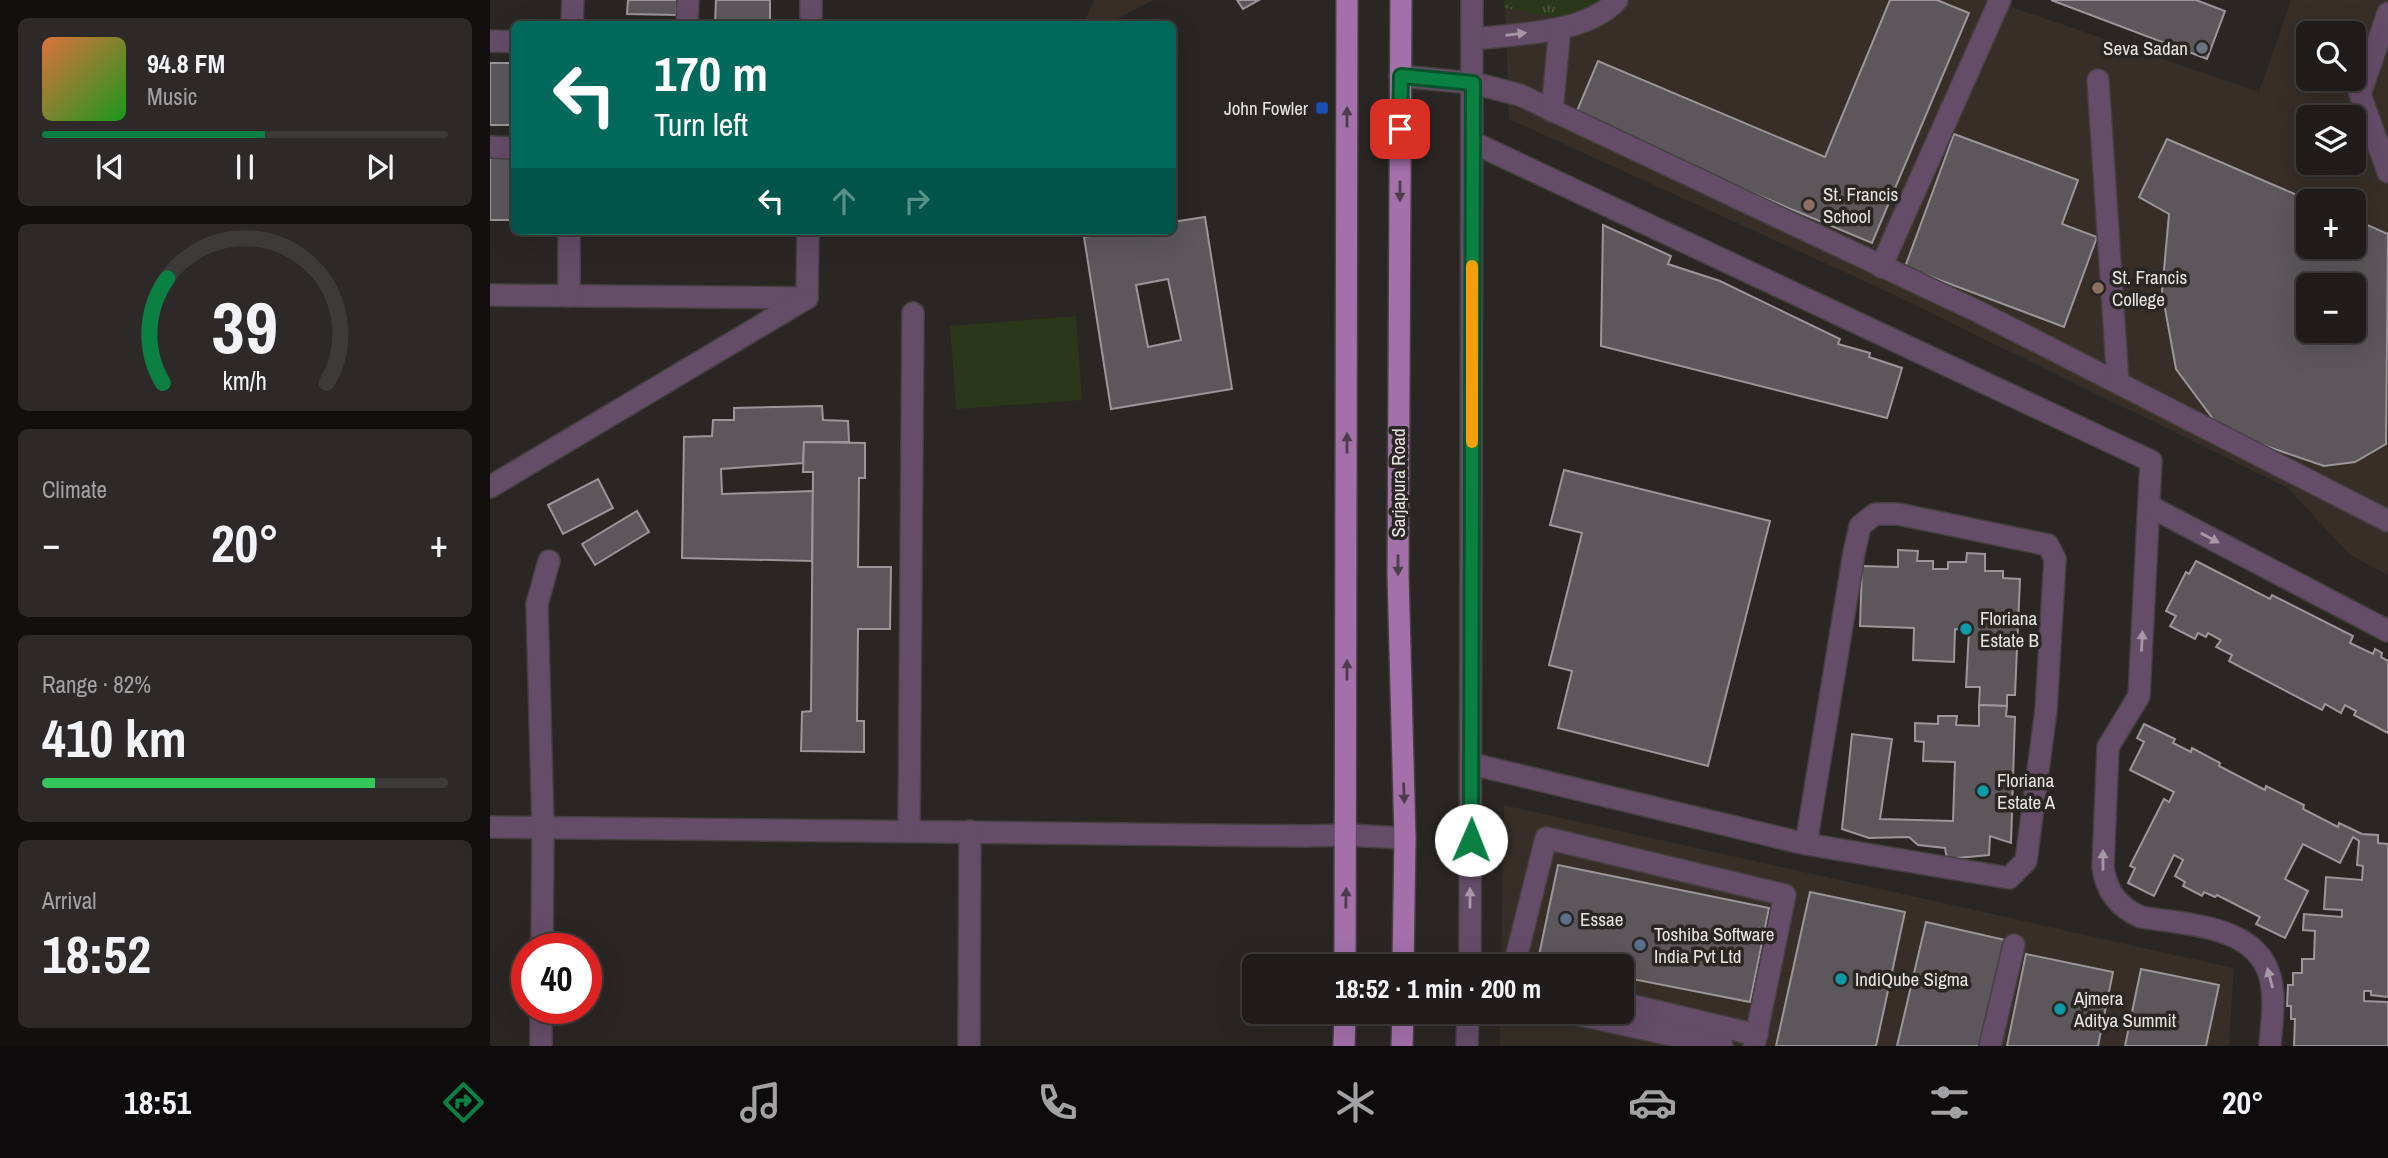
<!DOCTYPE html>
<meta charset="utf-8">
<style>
body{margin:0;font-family:"Archivo Narrow",sans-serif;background:#2d2928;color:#f1f3f6;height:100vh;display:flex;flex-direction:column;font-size:26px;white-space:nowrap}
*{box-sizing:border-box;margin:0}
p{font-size:23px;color:#a2a1a3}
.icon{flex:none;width:38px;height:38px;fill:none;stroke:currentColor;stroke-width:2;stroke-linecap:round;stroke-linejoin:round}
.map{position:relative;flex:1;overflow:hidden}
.details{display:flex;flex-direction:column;gap:18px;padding:18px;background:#120f0f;width:490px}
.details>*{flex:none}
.banner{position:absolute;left:21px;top:21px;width:665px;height:214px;border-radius:10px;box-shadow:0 7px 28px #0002,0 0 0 2px #3d3a3a;background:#00695c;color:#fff;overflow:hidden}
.controls{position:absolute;left:1806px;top:21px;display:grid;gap:14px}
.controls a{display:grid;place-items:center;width:70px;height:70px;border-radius:10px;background:#201c1b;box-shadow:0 7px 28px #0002,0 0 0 2px #3d3a3a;font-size:35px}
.speed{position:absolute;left:21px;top:933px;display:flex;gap:14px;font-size:35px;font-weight:700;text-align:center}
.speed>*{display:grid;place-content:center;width:91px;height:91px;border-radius:50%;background:#201c1b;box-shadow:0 7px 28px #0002,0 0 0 2px #3d3a3a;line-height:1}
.speed .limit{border:10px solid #d22;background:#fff;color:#111}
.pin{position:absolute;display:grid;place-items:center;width:60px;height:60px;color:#fff;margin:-30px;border-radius:14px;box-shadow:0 4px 10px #0006}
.me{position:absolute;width:77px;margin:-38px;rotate:1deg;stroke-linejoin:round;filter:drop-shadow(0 0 5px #0008)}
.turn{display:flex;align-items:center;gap:24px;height:147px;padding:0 28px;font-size:32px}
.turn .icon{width:91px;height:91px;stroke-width:2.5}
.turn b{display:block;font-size:49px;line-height:60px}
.lanes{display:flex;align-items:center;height:66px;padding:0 28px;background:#0003;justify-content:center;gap:35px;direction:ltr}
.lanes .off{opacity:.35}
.big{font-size:52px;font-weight:700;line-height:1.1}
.details .tile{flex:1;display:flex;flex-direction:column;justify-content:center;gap:10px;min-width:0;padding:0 24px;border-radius:10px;background:#2d2928}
.details .dial{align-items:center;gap:0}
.dial svg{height:182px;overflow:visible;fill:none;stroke:#3d3a3a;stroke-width:7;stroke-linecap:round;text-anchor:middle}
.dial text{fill:#f1f3f6;stroke:none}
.song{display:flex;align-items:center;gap:21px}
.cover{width:84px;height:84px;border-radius:10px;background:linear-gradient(135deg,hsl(20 70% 55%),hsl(120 70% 35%))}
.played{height:7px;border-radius:4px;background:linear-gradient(90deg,#0b8043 55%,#3d3a3a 55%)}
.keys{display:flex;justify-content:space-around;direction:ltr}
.heat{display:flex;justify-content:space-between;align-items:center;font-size:38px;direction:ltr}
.charge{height:10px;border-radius:5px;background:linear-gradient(90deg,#34c759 82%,#3d3a3a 0)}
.trip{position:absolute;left:752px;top:954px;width:392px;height:70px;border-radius:10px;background:#201c1b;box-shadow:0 7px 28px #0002,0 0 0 2px #3d3a3a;font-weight:700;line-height:70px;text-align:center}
.tabs{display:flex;height:112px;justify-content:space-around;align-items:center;background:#0d0b0b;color:#a2a1a3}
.tabs .icon{width:49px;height:49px}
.tabs .active{color:#0b8043}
.tabs b{font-size:32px;color:#f1f3f6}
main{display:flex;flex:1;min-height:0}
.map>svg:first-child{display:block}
.built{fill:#362e27;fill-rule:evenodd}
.grass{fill:#2b3719}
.park{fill:url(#park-tufts)}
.building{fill:#5b575a;stroke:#9a9699;stroke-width:2;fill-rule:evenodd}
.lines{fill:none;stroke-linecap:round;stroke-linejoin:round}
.minor-casing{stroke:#44413f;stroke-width:24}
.major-casing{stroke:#44413f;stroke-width:24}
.minor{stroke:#654c69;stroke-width:21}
.major{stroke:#a370aa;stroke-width:21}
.oneway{fill:#a698a6}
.oneway2{fill:#4e3c4c}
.route-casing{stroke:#07532c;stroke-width:18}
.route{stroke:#0b8043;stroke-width:12}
.slow{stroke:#f59e0b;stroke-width:12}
.worship-dot{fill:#6b7280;stroke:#2a2624;stroke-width:2.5}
.transit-dot{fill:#1a4fb4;stroke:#2a2624;stroke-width:2.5}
.education-dot{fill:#8d6e63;stroke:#2a2624;stroke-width:2.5}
.culture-dot{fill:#0f9aa8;stroke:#2a2624;stroke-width:2.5}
.service-dot{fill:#5c6f8a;stroke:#2a2624;stroke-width:2.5}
.labels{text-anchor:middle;stroke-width:7;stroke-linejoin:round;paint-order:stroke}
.poi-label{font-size:19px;fill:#e6e4e2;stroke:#2a2624;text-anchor:start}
.street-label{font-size:19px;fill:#e6e4e2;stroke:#2a2624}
</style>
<main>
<section class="details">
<div class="tile">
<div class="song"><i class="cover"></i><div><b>94.8 FM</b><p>Music</p></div></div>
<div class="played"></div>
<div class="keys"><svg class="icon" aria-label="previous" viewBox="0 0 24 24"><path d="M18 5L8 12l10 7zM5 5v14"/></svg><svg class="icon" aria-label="pause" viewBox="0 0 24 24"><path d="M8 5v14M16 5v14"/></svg><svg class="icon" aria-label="next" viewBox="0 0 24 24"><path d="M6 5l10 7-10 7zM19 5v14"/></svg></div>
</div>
<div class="tile dial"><svg viewBox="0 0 100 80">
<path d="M14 69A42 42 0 1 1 86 69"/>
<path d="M14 69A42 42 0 0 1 16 23" stroke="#0b8043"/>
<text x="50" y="56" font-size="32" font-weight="700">39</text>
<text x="50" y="72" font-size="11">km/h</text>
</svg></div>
<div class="tile"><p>Climate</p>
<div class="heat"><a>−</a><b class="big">20°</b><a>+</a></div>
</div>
<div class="tile"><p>Range · 82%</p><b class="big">410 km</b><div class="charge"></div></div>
<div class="tile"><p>Arrival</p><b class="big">18:52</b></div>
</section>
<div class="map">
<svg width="1898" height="1046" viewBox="0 0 1898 1046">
<defs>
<pattern id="park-tufts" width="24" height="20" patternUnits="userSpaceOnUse" patternTransform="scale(1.75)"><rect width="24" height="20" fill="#2b3719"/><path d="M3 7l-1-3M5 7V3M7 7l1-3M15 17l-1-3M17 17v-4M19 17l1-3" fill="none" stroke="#4a543a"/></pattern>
</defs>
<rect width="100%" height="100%" fill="#2a2624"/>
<!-- built -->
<g class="built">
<polygon points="604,0 663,0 618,24 594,24"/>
<path d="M1015,0h496l-1,3 259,89 32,-92h97v575l-38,-20 -62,-67 -402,-197 -377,-172zM1818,33h46v46h-46zM1818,117h46v46h-46zM1818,201h46v46h-46zM1818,285h46v46h-46z"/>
<polygon points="1014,805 1744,968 1739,1046 1010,1046 1010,1012 1132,1012 1132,966 1011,966"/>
</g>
<!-- grass -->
<polygon class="grass" points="586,316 592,400 466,409 460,326"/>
<!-- park -->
<polygon class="park" points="1015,0 1117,0 1107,24 1014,8"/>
<!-- building -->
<g class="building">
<polygon points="138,0 187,0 186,15 137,14"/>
<polygon points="226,0 280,0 280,24 225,24"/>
<polygon points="747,0 769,0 753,9"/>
<polygon points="1400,0 1447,0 1479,13 1382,243 1084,118 1108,61 1335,157"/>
<polygon points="1561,0 1706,0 1735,11 1717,59"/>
<rect x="0" y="63" width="24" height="62"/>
<polygon points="1464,134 1588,180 1572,224 1607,237 1574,327 1415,267"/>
<path d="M1677,139l144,62h-3v46h46v-28l34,15 -2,210 -31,18 -31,4 -102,-35 -46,-62 -14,-77 7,-78 -30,-17zM1818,285h46v46h-46z"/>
<polygon points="0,157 24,158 24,220 0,220"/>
<path d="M715,217l27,172 -121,20 -27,-172 36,-6h52v-9zM678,279l13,61 -33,7 -12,-62z"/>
<polygon points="1113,225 1181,256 1178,264 1230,281 1350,339 1348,344 1380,353 1379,357 1412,368 1397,418 1111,346"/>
<polygon points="332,406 333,420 358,421 359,442 314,442 313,463 231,469 232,494 323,491 322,561 192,558 194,437 222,436 223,420 244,420 244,408"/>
<polygon points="314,442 375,443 375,478 369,478 368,567 401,567 400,629 368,629 367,721 374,721 374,752 311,751 312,712 321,711 323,472 313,472"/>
<polygon points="1074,470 1280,521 1218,766 1068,728 1082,671 1059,665 1092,533 1060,525"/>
<polygon points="108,479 123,508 73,534 58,505"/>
<polygon points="147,511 159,532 105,565 92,544"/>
<polygon points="1408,550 1428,551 1427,561 1443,561 1443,569 1458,569 1458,562 1476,562 1477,553 1495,554 1495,571 1513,571 1513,578 1530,579 1525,695 1517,695 1517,706 1489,705 1490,687 1476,687 1479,630 1465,629 1464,662 1423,660 1424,628 1370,626 1372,566 1408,567"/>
<polygon points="1706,561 1780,599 1782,595 1863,636 1860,643 1883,654 1885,649 1892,653 1891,657 1898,661 1898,733 1864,715 1866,711 1855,705 1851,713 1835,704 1832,710 1739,661 1742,655 1726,647 1731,640 1718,633 1716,637 1708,633 1705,639 1680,626 1686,616 1676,611 1696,572 1699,574"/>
<polygon points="1489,705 1517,706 1516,716 1525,717 1521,843 1500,836 1499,855 1457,859 1455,848 1428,845 1419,837 1379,838 1352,829 1362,734 1402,739 1390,819 1463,821 1465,762 1433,761 1434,742 1425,741 1425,723 1448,724 1448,716 1467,716 1466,725 1489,726"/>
<polygon points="1654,724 1685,739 1683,743 1701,752 1702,748 1730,763 1729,766 1775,790 1776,786 1814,805 1813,809 1848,827 1849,823 1872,834 1888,835 1888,843 1898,844 1898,997 1881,995 1881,991 1874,991 1874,1001 1898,1002 1898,1046 1804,1046 1805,1019 1801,1019 1801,1006 1797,1006 1798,985 1803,985 1803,973 1812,973 1812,959 1824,959 1825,931 1813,930 1814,914 1852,917 1852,910 1834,909 1836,877 1872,880 1873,866 1867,865 1869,841 1863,837 1850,863 1813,844 1795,879 1818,891 1795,938 1766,924 1770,917 1727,895 1725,897 1714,892 1712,896 1693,886 1695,882 1685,876 1693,860 1684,855 1664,896 1638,883 1645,868 1640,866 1674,799 1679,802 1684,792 1640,770 1654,742 1647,738"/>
<polygon points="1068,865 1279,908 1260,1002 1132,977 1132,966 1079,966 1048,960"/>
<polygon points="1320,892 1415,912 1386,1046 1286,1046"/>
<polygon points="1436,922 1515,940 1490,1046 1407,1046"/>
<polygon points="1536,954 1623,972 1608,1046 1517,1046"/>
<polygon points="1651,969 1729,985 1716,1046 1635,1046"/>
</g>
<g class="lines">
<defs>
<g id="minor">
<polyline points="1898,13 1870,94 1898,172"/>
<polyline points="82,24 83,0"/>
<polyline points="197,24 198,0"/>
<polyline points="321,24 321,0"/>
<path d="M983,39c42,-5 114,-5 144,-39"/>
<polyline points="0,41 24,42"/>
<polyline points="910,76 983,83 1030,95 1489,312 1898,521"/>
<polyline points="1608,80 1628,383"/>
<polyline points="1062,111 1070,28"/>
<path d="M982,142l679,319 -12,235 -31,51 -5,120c3,24 15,40 38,50 48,8 124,8 131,70 3,19 -1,40 -2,59"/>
<polyline points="0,147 24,148"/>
<polyline points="1391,267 1510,0"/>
<polyline points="0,295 316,298"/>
<polyline points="79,296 79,231"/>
<polyline points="317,298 318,231"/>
<polyline points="0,487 317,298"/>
<polyline points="1659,506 1898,631"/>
<polyline points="982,764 1316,844 1519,878 1536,861 1556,710 1565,559 1558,545 1408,514 1385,514 1370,526 1364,553 1316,844"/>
<polyline points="0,827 814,836 857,835 915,838"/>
<polyline points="419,831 423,313"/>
<polyline points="52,948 53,828 47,604 59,561"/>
<polyline points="980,966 982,0"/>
<polyline points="1024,966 1056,838 1295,895 1264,1046"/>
<polyline points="1132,1003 1267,1035"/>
<polyline points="1076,1012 1232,1046"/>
<polyline points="51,1046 51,1008"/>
<polyline points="479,1046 480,831"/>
<polyline points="977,1046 978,1012"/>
<polyline points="1500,1046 1524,945"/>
</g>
<g id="major">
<polyline points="911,0 908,574 915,838 913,966"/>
<polyline points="855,966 857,0"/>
<polyline points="854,1046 855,1012"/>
<polyline points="912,1046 913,1012"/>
</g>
</defs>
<!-- minor casing -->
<use href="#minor" class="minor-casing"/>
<!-- major casing -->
<use href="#major" class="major-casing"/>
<!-- minor -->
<use href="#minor" class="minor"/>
<!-- major -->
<use href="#major" class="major"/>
</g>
<!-- one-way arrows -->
<defs><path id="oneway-solid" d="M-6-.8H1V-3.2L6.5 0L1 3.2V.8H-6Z" transform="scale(1.75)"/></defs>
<g class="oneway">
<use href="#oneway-solid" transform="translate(1026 34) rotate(-7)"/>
<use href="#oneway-solid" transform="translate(1720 538) rotate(28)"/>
<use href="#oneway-solid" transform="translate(1652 641) rotate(-87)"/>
<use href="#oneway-solid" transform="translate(1613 860) rotate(-90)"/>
<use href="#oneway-solid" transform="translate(980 898) rotate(-90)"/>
<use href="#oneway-solid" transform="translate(1780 978) rotate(-105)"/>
</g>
<g class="oneway2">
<use href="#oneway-solid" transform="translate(857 117) rotate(-90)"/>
<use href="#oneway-solid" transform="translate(910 191) rotate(90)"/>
<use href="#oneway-solid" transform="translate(857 443) rotate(-90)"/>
<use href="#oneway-solid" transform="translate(908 565) rotate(90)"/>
<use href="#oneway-solid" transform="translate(857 670) rotate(-90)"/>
<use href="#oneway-solid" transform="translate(914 793) rotate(88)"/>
<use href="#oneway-solid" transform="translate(856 898) rotate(-89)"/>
</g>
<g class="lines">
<defs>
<polyline id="route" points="910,129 911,76 983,83 981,840"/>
</defs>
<!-- route casing -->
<use href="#route" class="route-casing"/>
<!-- route -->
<use href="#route" class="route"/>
<!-- slow -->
<polyline class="slow" points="982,442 982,266"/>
</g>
<!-- markers -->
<circle class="worship-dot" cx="1712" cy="48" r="7"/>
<rect class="transit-dot" x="825" y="101" width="14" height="14" rx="3.5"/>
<g class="education-dot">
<circle cx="1319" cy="205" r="7"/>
<circle cx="1608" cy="288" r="7"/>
</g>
<g class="culture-dot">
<circle cx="1476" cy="629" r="7"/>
<circle cx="1493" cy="791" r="7"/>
<circle cx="1351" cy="979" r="7"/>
<circle cx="1570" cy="1009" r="7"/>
</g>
<g class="service-dot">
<circle cx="1076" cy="919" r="7"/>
<circle cx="1150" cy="945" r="7"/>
</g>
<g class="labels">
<!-- poi labels -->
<g class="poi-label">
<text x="1698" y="55" text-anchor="end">Seva Sadan</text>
<text x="818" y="115" text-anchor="end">John Fowler</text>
<text x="1333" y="201">St. Francis<tspan x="1333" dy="22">School</tspan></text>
<text x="1622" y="284">St. Francis<tspan x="1622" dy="22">College</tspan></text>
<text x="1490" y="625">Floriana<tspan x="1490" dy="22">Estate B</tspan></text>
<text x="1507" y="787">Floriana<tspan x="1507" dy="22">Estate A</tspan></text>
<text x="1090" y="926">Essae</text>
<text x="1164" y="941">Toshiba Software<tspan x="1164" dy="22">India Pvt Ltd</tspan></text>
<text x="1365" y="986">IndiQube Sigma</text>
<text x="1584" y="1005">Ajmera<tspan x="1584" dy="22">Aditya Summit</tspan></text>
</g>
<!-- street labels -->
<g class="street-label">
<text transform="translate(908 483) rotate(-90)" y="7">Sarjapura Road</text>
</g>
</g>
</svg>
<div class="controls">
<a><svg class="icon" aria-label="search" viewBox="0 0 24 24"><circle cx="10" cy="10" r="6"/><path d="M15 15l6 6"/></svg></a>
<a><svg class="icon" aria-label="layers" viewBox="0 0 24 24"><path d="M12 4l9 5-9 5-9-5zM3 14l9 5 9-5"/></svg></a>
<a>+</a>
<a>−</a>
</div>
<div class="speed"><div class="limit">40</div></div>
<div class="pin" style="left:910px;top:129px;background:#d93025"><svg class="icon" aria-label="arrive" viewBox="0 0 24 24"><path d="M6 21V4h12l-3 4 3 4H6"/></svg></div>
<svg class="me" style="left:981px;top:840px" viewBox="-20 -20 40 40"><circle r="19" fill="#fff"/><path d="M0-13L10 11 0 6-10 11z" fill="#0b8043"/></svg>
<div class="trip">18:52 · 1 min · 200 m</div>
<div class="banner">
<div class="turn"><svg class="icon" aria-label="left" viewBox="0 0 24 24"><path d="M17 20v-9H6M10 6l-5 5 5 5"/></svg><div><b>170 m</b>Turn left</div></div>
<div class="lanes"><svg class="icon" aria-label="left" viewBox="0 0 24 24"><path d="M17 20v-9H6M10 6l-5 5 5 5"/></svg><svg class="icon off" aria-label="ahead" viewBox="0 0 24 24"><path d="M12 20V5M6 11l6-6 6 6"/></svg><svg class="icon off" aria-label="right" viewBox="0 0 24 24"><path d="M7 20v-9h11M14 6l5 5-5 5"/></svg></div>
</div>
</div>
</main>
<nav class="tabs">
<b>18:51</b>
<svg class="icon active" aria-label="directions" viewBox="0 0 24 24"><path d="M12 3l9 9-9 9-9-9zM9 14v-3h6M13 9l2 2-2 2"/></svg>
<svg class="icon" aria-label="music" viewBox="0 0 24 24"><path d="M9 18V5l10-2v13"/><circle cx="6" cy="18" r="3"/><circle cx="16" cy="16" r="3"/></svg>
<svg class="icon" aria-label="phone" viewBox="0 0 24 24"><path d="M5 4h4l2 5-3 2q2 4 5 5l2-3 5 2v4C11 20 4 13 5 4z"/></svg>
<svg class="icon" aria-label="climate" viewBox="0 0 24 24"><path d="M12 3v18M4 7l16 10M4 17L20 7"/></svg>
<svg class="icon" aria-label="car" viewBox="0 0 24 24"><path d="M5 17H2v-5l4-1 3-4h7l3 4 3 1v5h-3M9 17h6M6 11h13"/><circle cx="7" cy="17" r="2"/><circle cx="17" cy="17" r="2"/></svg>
<svg class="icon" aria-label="filters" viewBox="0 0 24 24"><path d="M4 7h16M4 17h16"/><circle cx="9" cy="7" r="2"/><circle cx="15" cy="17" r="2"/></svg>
<b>20°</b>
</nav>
